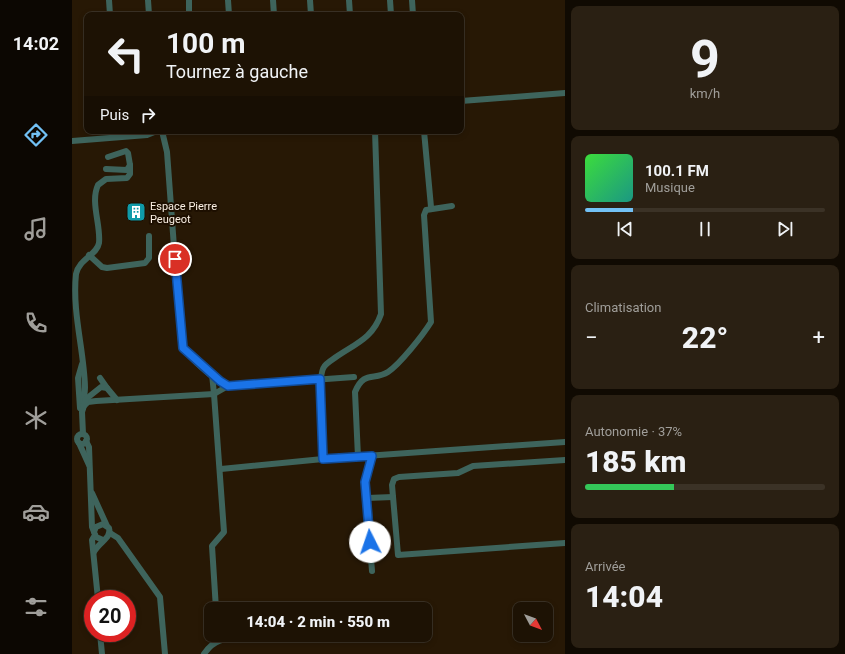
<!DOCTYPE html>
<html lang="fr">
<meta charset="utf-8">
<style>
body{margin:0;font-family:Roboto,sans-serif;background:#2a2013;color:#f1f3f6;height:100vh;display:flex;flex-direction:column;font-size:15px;white-space:nowrap}
*{box-sizing:border-box;margin:0}
p{font-size:13px;color:#a09e9a}
.icon{flex:none;width:22px;height:22px;fill:none;stroke:currentColor;stroke-width:2;stroke-linecap:round;stroke-linejoin:round}
.map{position:relative;flex:1;overflow:hidden}
.panel{display:flex;flex-direction:column;gap:6px;padding:6px;background:#100a02;width:280px}
.panel>*{flex:none}
.hud{position:absolute;left:12px;top:12px;width:380px;height:122px;border-radius:8px;box-shadow:0 2px 6px #0003,0 0 0 1px #3b3226;background:#1d1204;color:#f1f3f6;overflow:hidden}
.needle{width:26px;rotate:131deg}
.controls{position:absolute;left:441px;top:602px;display:grid;gap:8px}
.controls a{display:grid;place-items:center;width:40px;height:40px;border-radius:8px;background:#1d1204;box-shadow:0 2px 6px #0003,0 0 0 1px #3b3226;font-size:20px}
.speed{position:absolute;left:12px;top:590px;display:flex;gap:8px;font-size:20px;font-weight:700;text-align:center}
.speed>*{display:grid;place-content:center;width:52px;height:52px;border-radius:50%;background:#1d1204;box-shadow:0 2px 6px #0003,0 0 0 1px #3b3226;line-height:1}
.speed .limit{border:6px solid #d22;background:#fff;color:#111}
.pin{position:absolute;display:grid;place-items:center;width:34px;height:34px;color:#fff;margin:-17px;border:2px solid #fff;border-radius:50%;box-shadow:0 1px 4px #0007}
.me{position:absolute;width:44px;margin:-22px;rotate:356deg;stroke-linejoin:round;filter:drop-shadow(0 0 3px #0008)}
.turn{display:flex;align-items:center;gap:14px;height:84px;padding:0 16px;font-size:18px}
.turn .icon{width:52px;height:52px;stroke-width:2.5}
.turn b{display:block;font-size:28px;line-height:34px}
.then{display:flex;align-items:center;height:38px;padding:0 16px;background:#0003;gap:8px;font-size:15px}
.big{font-size:30px;font-weight:800;line-height:1.1}
.panel .widget{flex:1;display:flex;flex-direction:column;justify-content:center;gap:6px;min-width:0;padding:0 14px;border-radius:8px;background:#2a2013}
.panel .dial{align-items:center;gap:0}
.dial b{font-size:52px;line-height:1}
.song{display:flex;align-items:center;gap:12px}
.cover{width:48px;height:48px;border-radius:6px;background:linear-gradient(135deg,hsl(120 70% 55%),hsl(170 70% 35%))}
.played{height:4px;border-radius:2px;background:linear-gradient(90deg,#72c1f5 20%,#3b3226 20%)}
.keys{display:flex;justify-content:space-around;direction:ltr}
.heat{display:flex;justify-content:space-between;align-items:center;font-size:22px;direction:ltr}
.charge{height:6px;border-radius:3px;background:linear-gradient(90deg,#34c759 37%,#3b3226 0)}
.trip{position:absolute;left:132px;top:602px;width:228px;height:40px;border-radius:8px;background:#1d1204;box-shadow:0 2px 6px #0003,0 0 0 1px #3b3226;font-weight:800;line-height:40px;text-align:center}
main{display:flex;flex:1;min-height:0}
.tabs{display:flex;flex-direction:column;width:72px;justify-content:space-around;align-items:center;background:#0c0702;color:#a09e9a}
.tabs .icon{width:28px;height:28px}
.tabs .current{color:#72c1f5}
.tabs b{font-size:18px;color:#f1f3f6}
.map>svg:first-child{display:block}
.lines{fill:none;stroke-linecap:round;stroke-linejoin:round}
.minor{stroke:#3e645c;stroke-width:6}
.route-casing{stroke:#114b97;stroke-width:10}
.route{stroke:#1a73e8;stroke-width:7}
.labels{text-anchor:middle;stroke-width:4;stroke-linejoin:round;paint-order:stroke}
.poi-label{font-size:11px;fill:#f9eee2;stroke:#1d0f00;text-anchor:start}
</style>
<main>
<nav class="tabs">
<b>14:02</b>
<svg class="icon current" aria-label="directions" viewBox="0 0 24 24"><path d="M12 3l9 9-9 9-9-9zM9 14v-3h6M13 9l2 2-2 2"/></svg>
<svg class="icon" aria-label="music" viewBox="0 0 24 24"><path d="M9 18V5l10-2v13"/><circle cx="6" cy="18" r="3"/><circle cx="16" cy="16" r="3"/></svg>
<svg class="icon" aria-label="phone" viewBox="0 0 24 24"><path d="M5 4h4l2 5-3 2q2 4 5 5l2-3 5 2v4C11 20 4 13 5 4z"/></svg>
<svg class="icon" aria-label="climate" viewBox="0 0 24 24"><path d="M12 3v18M4 7l16 10M4 17L20 7"/></svg>
<svg class="icon" aria-label="car" viewBox="0 0 24 24"><path d="M5 17H2v-5l4-1 3-4h7l3 4 3 1v5h-3M9 17h6M6 11h13"/><circle cx="7" cy="17" r="2"/><circle cx="17" cy="17" r="2"/></svg>
<svg class="icon" aria-label="filters" viewBox="0 0 24 24"><path d="M4 7h16M4 17h16"/><circle cx="9" cy="7" r="2"/><circle cx="15" cy="17" r="2"/></svg>
</nav>
<div class="map">
<svg width="493" height="654" viewBox="0 0 493 654">
<rect width="100%" height="100%" fill="#271805"/>
<g class="lines">
<!-- minor -->
<g class="minor">
<polyline points="37,0 38,15"/>
<polyline points="76,0 77,15"/>
<polyline points="117,0 117,15"/>
<polyline points="156,0 157,15"/>
<polyline points="201,0 202,15"/>
<polyline points="238,0 239,15"/>
<polyline points="277,0 278,15"/>
<polyline points="318,0 319,15"/>
<polyline points="340,0 341,15"/>
<polyline points="389,101 493,93"/>
<path d="M90,131l5,21 14,190c4,13 34,39 47,44l126,-9"/>
<polyline points="352,131 359,207"/>
<polyline points="0,141 75,135 85,131"/>
<polyline points="34,169 55,170 58,165 56,153 54,151 36,157"/>
<polyline points="17,255 30,267 35,268 73,263 77,258 77,236"/>
<polyline points="140,374 142,394 156,386"/>
<polyline points="28,378 35,388"/>
<polyline points="12,406 16,402 24,401 142,394 152,532 140,546 144,609"/>
<polyline points="8,408 6,378 10,364"/>
<path d="M11,408c0,-7 2,-14 2,-21 -1,-37 -13,-75 -9,-113 3,-15 21,-19 23,-31 2,-18 -9,-41 -1,-58l8,-6 21,-1 3,-4v-9"/>
<polyline points="11,434 10,412 14,399 29,387 35,388 45,400"/>
<circle cx="10" cy="439" r="5"/>
<polyline points="14,441 17,447 20,527 22,532"/>
<polyline points="7,443 17,465"/>
<path d="M286,457l-3,-65c9,-22 19,-11 33,-20 12,-8 35,-37 43,-50l-7,-107 2,-5 26,-4"/>
<path d="M251,459c-2,-14 -6,-83 1,-92 2,-4 8,-7 12,-10 19,-13 37,-19 45,-43l-6,-183"/>
<polyline points="493,460 401,466 386,473 327,477 322,479 320,485 326,555 493,543"/>
<polyline points="149,469 251,459 493,442"/>
<polyline points="20,493 35,526"/>
<polyline points="295,498 321,497"/>
<polyline points="38,533 46,538 88,597 93,654"/>
<polyline points="23,535 20,540 26,599"/>
<path d="M22,552c5,-10 18,-14 15,-24l-6,-4 -7,3 -2,5 2,5 7,3"/>
<polyline points="300,571 293,482 300,456"/>
<polyline points="28,633 30,654"/>
<path d="M132,654c12,-18 25,-15 45,-17"/>
</g>
</g>
<g class="lines">
<defs>
<polyline id="route" points="103,259 111,348 148,381 156,386 248,379 251,459 300,456 293,482 298,542"/>
</defs>
<!-- route casing -->
<use href="#route" class="route-casing"/>
<!-- route -->
<use href="#route" class="route"/>
</g>
<!-- icons -->
<defs>
<symbol id="building-square" viewBox="-11 -11 22 22"><rect x="-9" y="-9" width="18" height="18" rx="4" fill="#0f9aa8" stroke="#1d0f00"/><path d="M-4-6H4V6H1V3H-1V6H-4ZM-2.5-4.3h1.7v1.8h-1.7ZM.8-4.3h1.7v1.8H.8ZM-2.5-1h1.7V.8h-1.7ZM.8-1h1.7V.8H.8Z" fill="#fff"/></symbol>
</defs>
<g fill-rule="evenodd">
<use href="#building-square" x="53" y="201" width="22" height="22"/>
</g>
<g class="labels">
<!-- poi labels -->
<g class="poi-label">
<text x="78" y="210">Espace Pierre<tspan x="78" dy="13">Peugeot</tspan></text>
</g>
</g>
</svg>
<div class="controls">
<a><svg class="needle" viewBox="-14 -14 28 28"><path d="M0-13l5 13h-10z" fill="#e53935"/><path d="M0 13l5-13h-10z" fill="#a09e9a"/></svg></a>
</div>
<div class="speed"><div class="limit">20</div></div>
<div class="pin" style="left:103px;top:259px;background:#d93025"><svg class="icon" aria-label="arrive" viewBox="0 0 24 24"><path d="M6 21V4h12l-3 4 3 4H6"/></svg></div>
<svg class="me" style="left:298px;top:542px" viewBox="-20 -20 40 40"><circle r="19" fill="#fff"/><path d="M0-13L10 11 0 6-10 11z" fill="#1a73e8"/></svg>
<div class="trip">14:04 · 2 min · 550 m</div>
<div class="hud">
<div class="turn"><svg class="icon" aria-label="left" viewBox="0 0 24 24"><path d="M17 20v-9H6M10 6l-5 5 5 5"/></svg><div><b>100 m</b>Tournez à gauche</div></div>
<div class="then">Puis<svg class="icon" aria-label="right" viewBox="0 0 24 24"><path d="M7 20v-9h11M14 6l5 5-5 5"/></svg></div>
</div>
</div>
<section class="panel">
<div class="widget dial"><b>9</b><p>km/h</p></div>
<div class="widget">
<div class="song"><i class="cover"></i><div><b>100.1 FM</b><p>Musique</p></div></div>
<div class="played"></div>
<div class="keys"><svg class="icon" aria-label="previous" viewBox="0 0 24 24"><path d="M18 5L8 12l10 7zM5 5v14"/></svg><svg class="icon" aria-label="pause" viewBox="0 0 24 24"><path d="M8 5v14M16 5v14"/></svg><svg class="icon" aria-label="next" viewBox="0 0 24 24"><path d="M6 5l10 7-10 7zM19 5v14"/></svg></div>
</div>
<div class="widget"><p>Climatisation</p>
<div class="heat"><a>−</a><b class="big">22°</b><a>+</a></div>
</div>
<div class="widget"><p>Autonomie · 37%</p><b class="big">185 km</b><div class="charge"></div></div>
<div class="widget"><p>Arrivée</p><b class="big">14:04</b></div>
</section>
</main>
